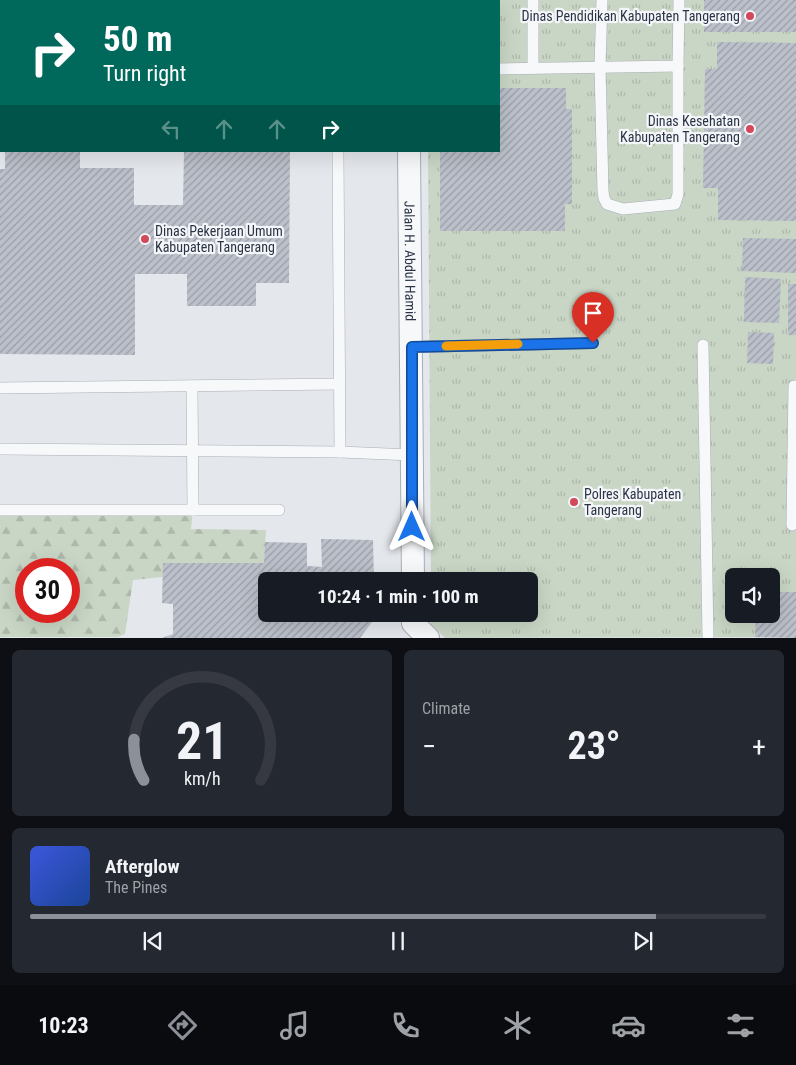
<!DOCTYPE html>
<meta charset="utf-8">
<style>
body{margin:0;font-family:"Roboto Condensed",sans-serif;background:#242831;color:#f1f3f6;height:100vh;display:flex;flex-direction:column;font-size:19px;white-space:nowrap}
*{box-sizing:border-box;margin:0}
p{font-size:16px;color:#9ea1a6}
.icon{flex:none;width:28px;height:28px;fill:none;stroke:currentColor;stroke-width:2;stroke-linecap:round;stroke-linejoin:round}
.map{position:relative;height:638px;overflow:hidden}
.side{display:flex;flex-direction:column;gap:12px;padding:12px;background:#0d0f14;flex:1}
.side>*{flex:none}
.top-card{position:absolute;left:0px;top:0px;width:500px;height:152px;box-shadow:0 5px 20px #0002;background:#00695c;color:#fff;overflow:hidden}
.tools{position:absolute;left:725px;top:568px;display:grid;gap:10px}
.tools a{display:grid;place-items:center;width:55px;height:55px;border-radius:8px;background:#171b24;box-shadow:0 5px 20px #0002;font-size:25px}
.speed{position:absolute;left:15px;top:558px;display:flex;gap:10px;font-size:25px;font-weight:700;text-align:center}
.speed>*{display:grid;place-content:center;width:65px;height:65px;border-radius:50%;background:#171b24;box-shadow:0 5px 20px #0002;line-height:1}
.speed .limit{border:8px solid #d22;background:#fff;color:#111}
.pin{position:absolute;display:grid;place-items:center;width:42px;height:42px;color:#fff;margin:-51px -21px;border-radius:50% 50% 50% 0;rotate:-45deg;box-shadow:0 0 5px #0007}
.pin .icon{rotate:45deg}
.me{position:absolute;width:55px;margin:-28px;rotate:0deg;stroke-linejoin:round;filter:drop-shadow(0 0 4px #0008)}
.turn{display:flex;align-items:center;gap:18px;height:105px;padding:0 20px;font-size:22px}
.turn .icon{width:65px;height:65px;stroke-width:2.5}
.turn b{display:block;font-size:35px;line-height:42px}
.lanes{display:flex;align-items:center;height:48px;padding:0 20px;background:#0003;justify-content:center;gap:25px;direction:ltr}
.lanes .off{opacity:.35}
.big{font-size:38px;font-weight:700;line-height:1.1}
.side .card{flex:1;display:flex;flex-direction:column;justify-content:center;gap:8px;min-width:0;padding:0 18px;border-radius:8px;background:#242831}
.side .dial{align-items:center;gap:0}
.dial svg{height:130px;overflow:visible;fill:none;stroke:#363941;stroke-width:7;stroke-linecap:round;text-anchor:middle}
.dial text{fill:#f1f3f6;stroke:none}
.song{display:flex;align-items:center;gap:15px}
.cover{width:60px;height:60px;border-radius:8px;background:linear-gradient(135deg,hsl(230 70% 55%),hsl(220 70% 35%))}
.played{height:5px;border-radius:2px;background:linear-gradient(90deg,#8c9099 85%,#363941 85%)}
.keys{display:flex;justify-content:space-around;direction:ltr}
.heat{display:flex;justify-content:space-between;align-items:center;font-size:28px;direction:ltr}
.side .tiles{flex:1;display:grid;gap:12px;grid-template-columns:1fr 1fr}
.card:last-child{grid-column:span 2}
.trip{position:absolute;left:258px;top:572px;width:280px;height:50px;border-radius:8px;background:#171b24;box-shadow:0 5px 20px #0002;font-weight:700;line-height:50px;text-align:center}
.tab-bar{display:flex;height:80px;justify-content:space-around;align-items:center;background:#090b0e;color:#9ea1a6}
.tab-bar .icon{width:35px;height:35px}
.tab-bar .on{color:#8c9099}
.tab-bar b{font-size:22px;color:#f1f3f6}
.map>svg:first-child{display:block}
.forest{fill:url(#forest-firs);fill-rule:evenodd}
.park{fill:url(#park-tufts);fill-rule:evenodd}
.building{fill:url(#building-hatch)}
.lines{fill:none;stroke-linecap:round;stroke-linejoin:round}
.service-casing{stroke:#a9aeb7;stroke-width:12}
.minor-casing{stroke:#a9aeb7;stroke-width:24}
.service{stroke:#f7f8fa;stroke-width:11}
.minor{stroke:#f7f8fa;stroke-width:22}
.route-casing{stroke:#114b97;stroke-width:12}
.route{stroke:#1a73e8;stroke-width:9}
.slow{stroke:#f59e0b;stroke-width:9}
.poi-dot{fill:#d1495b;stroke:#f4f6f9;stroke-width:2}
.labels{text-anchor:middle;stroke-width:4.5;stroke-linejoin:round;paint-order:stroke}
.poi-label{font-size:14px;fill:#2b3445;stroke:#f4f6f9;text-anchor:end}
.street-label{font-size:14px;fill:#2b3445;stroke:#f4f6f9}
</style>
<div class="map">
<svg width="796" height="638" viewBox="0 0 796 638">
<defs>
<pattern id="forest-firs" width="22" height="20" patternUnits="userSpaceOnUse" patternTransform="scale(1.25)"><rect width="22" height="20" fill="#c9d6c5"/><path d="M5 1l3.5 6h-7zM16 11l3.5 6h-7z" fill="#adb8ab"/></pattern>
<pattern id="park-tufts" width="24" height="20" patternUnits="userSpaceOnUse" patternTransform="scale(1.25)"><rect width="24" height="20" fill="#c9d6c5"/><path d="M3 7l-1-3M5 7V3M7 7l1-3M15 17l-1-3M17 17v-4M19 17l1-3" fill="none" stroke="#adb8ab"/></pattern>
<pattern id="building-hatch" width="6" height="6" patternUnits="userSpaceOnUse" patternTransform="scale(1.25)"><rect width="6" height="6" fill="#bbc0ca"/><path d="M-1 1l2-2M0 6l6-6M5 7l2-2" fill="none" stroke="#989da6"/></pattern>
</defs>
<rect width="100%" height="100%" fill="#e4e7ec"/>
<!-- forest -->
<path class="forest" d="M0,510h193l-2,19 75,1 -2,33h-101v14l-30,3 -8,54 -7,3h-118zM26,569h43v42h-43z"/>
<!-- park -->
<path class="park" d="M427,0h369v637l-351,1 -14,-14v-10h98v-33h-98l-3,-430h71v-150zM734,576h37v38h-37z"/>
<!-- building -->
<g class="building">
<rect x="704" y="0" width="92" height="32"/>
<polygon points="717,42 796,43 796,221 718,220 718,188 703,188 705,69 717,69"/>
<polygon points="499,88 566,88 566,109 572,109 572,204 565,204 565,231 440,231 440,151 499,151"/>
<polygon points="5,151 80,151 80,168 134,168 134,205 183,205 184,151 290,151 289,283 256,283 256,306 187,306 187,274 135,274 135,355 0,354 0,169 5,169"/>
<polygon points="743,238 796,239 796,273 742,271"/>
<polygon points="745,277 781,279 779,323 744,322"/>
<rect x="788" y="284" width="8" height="51"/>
<polygon points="748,332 774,333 773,364 747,363"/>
<polygon points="321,539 373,540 374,581 266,581 266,614 375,614 375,618 360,638 162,638 173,634 173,604 162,603 163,563 264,563 265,542 307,543 307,566 322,567"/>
<polygon points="771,592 796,592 796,638 755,637 756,614 771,614"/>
</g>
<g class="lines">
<defs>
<g id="service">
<polyline points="135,0 135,1"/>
<polyline points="602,0 600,67 603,191 604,198 607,204 623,209 675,204 678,194 678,66"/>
<polyline points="533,68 533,0"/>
<polyline points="499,69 678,66 679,0"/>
<polyline points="0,72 1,72"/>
<polyline points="338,151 340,452"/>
<polyline points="703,345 708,638"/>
<polyline points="412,347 593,343"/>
<polyline points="192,386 193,510"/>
<polyline points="0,388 340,384"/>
<polyline points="0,449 340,452 412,455"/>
<polyline points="0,510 279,510"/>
<polyline points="792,525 794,386 796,386"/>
</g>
<g id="minor">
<polyline points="408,0 408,1"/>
<path id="s1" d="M409,151l4,430"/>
<polyline points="413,614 413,623 428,638"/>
</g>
</defs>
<!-- service casing -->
<use href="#service" class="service-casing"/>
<!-- minor casing -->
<use href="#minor" class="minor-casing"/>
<!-- service -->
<use href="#service" class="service"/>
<!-- minor -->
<use href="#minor" class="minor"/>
</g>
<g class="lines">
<defs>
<polyline id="route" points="412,527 412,347 593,343"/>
</defs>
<!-- route casing -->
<use href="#route" class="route-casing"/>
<!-- route -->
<use href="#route" class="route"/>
<!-- slow -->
<polyline class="slow" points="446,346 518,344"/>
</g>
<!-- markers -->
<g class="poi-dot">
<circle cx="750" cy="16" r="5"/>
<circle cx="750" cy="129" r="5"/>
<circle cx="145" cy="239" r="5"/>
<circle cx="574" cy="502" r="5"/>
</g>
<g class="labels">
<!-- poi labels -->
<g class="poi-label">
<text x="740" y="21">Dinas Pendidikan Kabupaten Tangerang</text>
<text x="740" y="126">Dinas Kesehatan<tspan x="740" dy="16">Kabupaten Tangerang</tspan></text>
<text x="155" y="236" text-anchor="start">Dinas Pekerjaan Umum<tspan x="155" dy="16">Kabupaten Tangerang</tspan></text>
<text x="584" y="499" text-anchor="start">Polres Kabupaten<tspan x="584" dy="16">Tangerang</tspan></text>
</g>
<!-- street labels -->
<g class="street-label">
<text dy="5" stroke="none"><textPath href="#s1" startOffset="110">Jalan H. Abdul Hamid</textPath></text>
</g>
</g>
</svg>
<div class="tools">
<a><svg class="icon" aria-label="sound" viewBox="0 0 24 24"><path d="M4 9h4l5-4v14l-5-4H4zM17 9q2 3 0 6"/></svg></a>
</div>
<div class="speed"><div class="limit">30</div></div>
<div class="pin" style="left:593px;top:343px;background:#d93025"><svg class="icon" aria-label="arrive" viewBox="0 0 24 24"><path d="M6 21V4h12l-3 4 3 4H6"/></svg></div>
<svg class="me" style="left:412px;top:527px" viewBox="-20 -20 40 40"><path d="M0-17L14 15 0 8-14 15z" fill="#1a73e8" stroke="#fff" stroke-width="4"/></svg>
<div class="trip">10:24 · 1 min · 100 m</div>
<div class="top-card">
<div class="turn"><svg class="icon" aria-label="right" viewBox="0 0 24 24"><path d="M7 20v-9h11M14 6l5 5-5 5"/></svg><div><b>50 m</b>Turn right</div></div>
<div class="lanes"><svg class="icon off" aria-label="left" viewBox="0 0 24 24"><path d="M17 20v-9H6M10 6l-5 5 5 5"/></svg><svg class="icon off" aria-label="ahead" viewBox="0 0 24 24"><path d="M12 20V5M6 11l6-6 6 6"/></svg><svg class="icon off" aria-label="ahead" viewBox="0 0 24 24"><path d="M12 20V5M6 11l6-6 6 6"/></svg><svg class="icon" aria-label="right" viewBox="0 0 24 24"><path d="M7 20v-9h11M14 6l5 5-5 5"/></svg></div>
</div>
</div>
<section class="side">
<div class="tiles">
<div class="card dial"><svg viewBox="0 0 100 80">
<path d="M14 69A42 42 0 1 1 86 69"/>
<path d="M14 69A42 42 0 0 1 8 44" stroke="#8c9099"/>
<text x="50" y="56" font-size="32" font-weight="700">21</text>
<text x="50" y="72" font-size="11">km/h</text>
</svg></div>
<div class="card"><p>Climate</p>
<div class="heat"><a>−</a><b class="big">23°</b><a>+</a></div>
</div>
<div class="card">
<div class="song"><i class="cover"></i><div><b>Afterglow</b><p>The Pines</p></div></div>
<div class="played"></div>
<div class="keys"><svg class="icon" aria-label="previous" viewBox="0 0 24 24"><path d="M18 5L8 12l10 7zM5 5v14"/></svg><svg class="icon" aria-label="pause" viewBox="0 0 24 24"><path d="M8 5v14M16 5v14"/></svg><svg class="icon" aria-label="next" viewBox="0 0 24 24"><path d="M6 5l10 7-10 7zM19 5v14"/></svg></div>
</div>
</div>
</section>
<nav class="tab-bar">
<b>10:23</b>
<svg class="icon on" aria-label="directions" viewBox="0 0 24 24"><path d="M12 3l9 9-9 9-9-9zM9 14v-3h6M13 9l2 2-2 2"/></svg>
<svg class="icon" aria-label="music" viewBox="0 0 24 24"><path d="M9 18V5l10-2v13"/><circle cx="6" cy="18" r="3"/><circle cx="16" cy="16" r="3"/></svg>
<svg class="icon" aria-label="phone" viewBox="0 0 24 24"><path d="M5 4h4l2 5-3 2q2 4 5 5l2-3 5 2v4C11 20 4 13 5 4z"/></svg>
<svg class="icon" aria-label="climate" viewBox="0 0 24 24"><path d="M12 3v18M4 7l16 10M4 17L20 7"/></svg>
<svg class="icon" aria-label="car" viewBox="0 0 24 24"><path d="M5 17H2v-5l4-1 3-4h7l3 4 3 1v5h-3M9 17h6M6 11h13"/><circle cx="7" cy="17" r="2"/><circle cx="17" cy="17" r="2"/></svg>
<svg class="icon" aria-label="filters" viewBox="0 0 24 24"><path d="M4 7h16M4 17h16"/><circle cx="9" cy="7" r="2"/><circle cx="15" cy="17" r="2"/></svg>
</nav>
